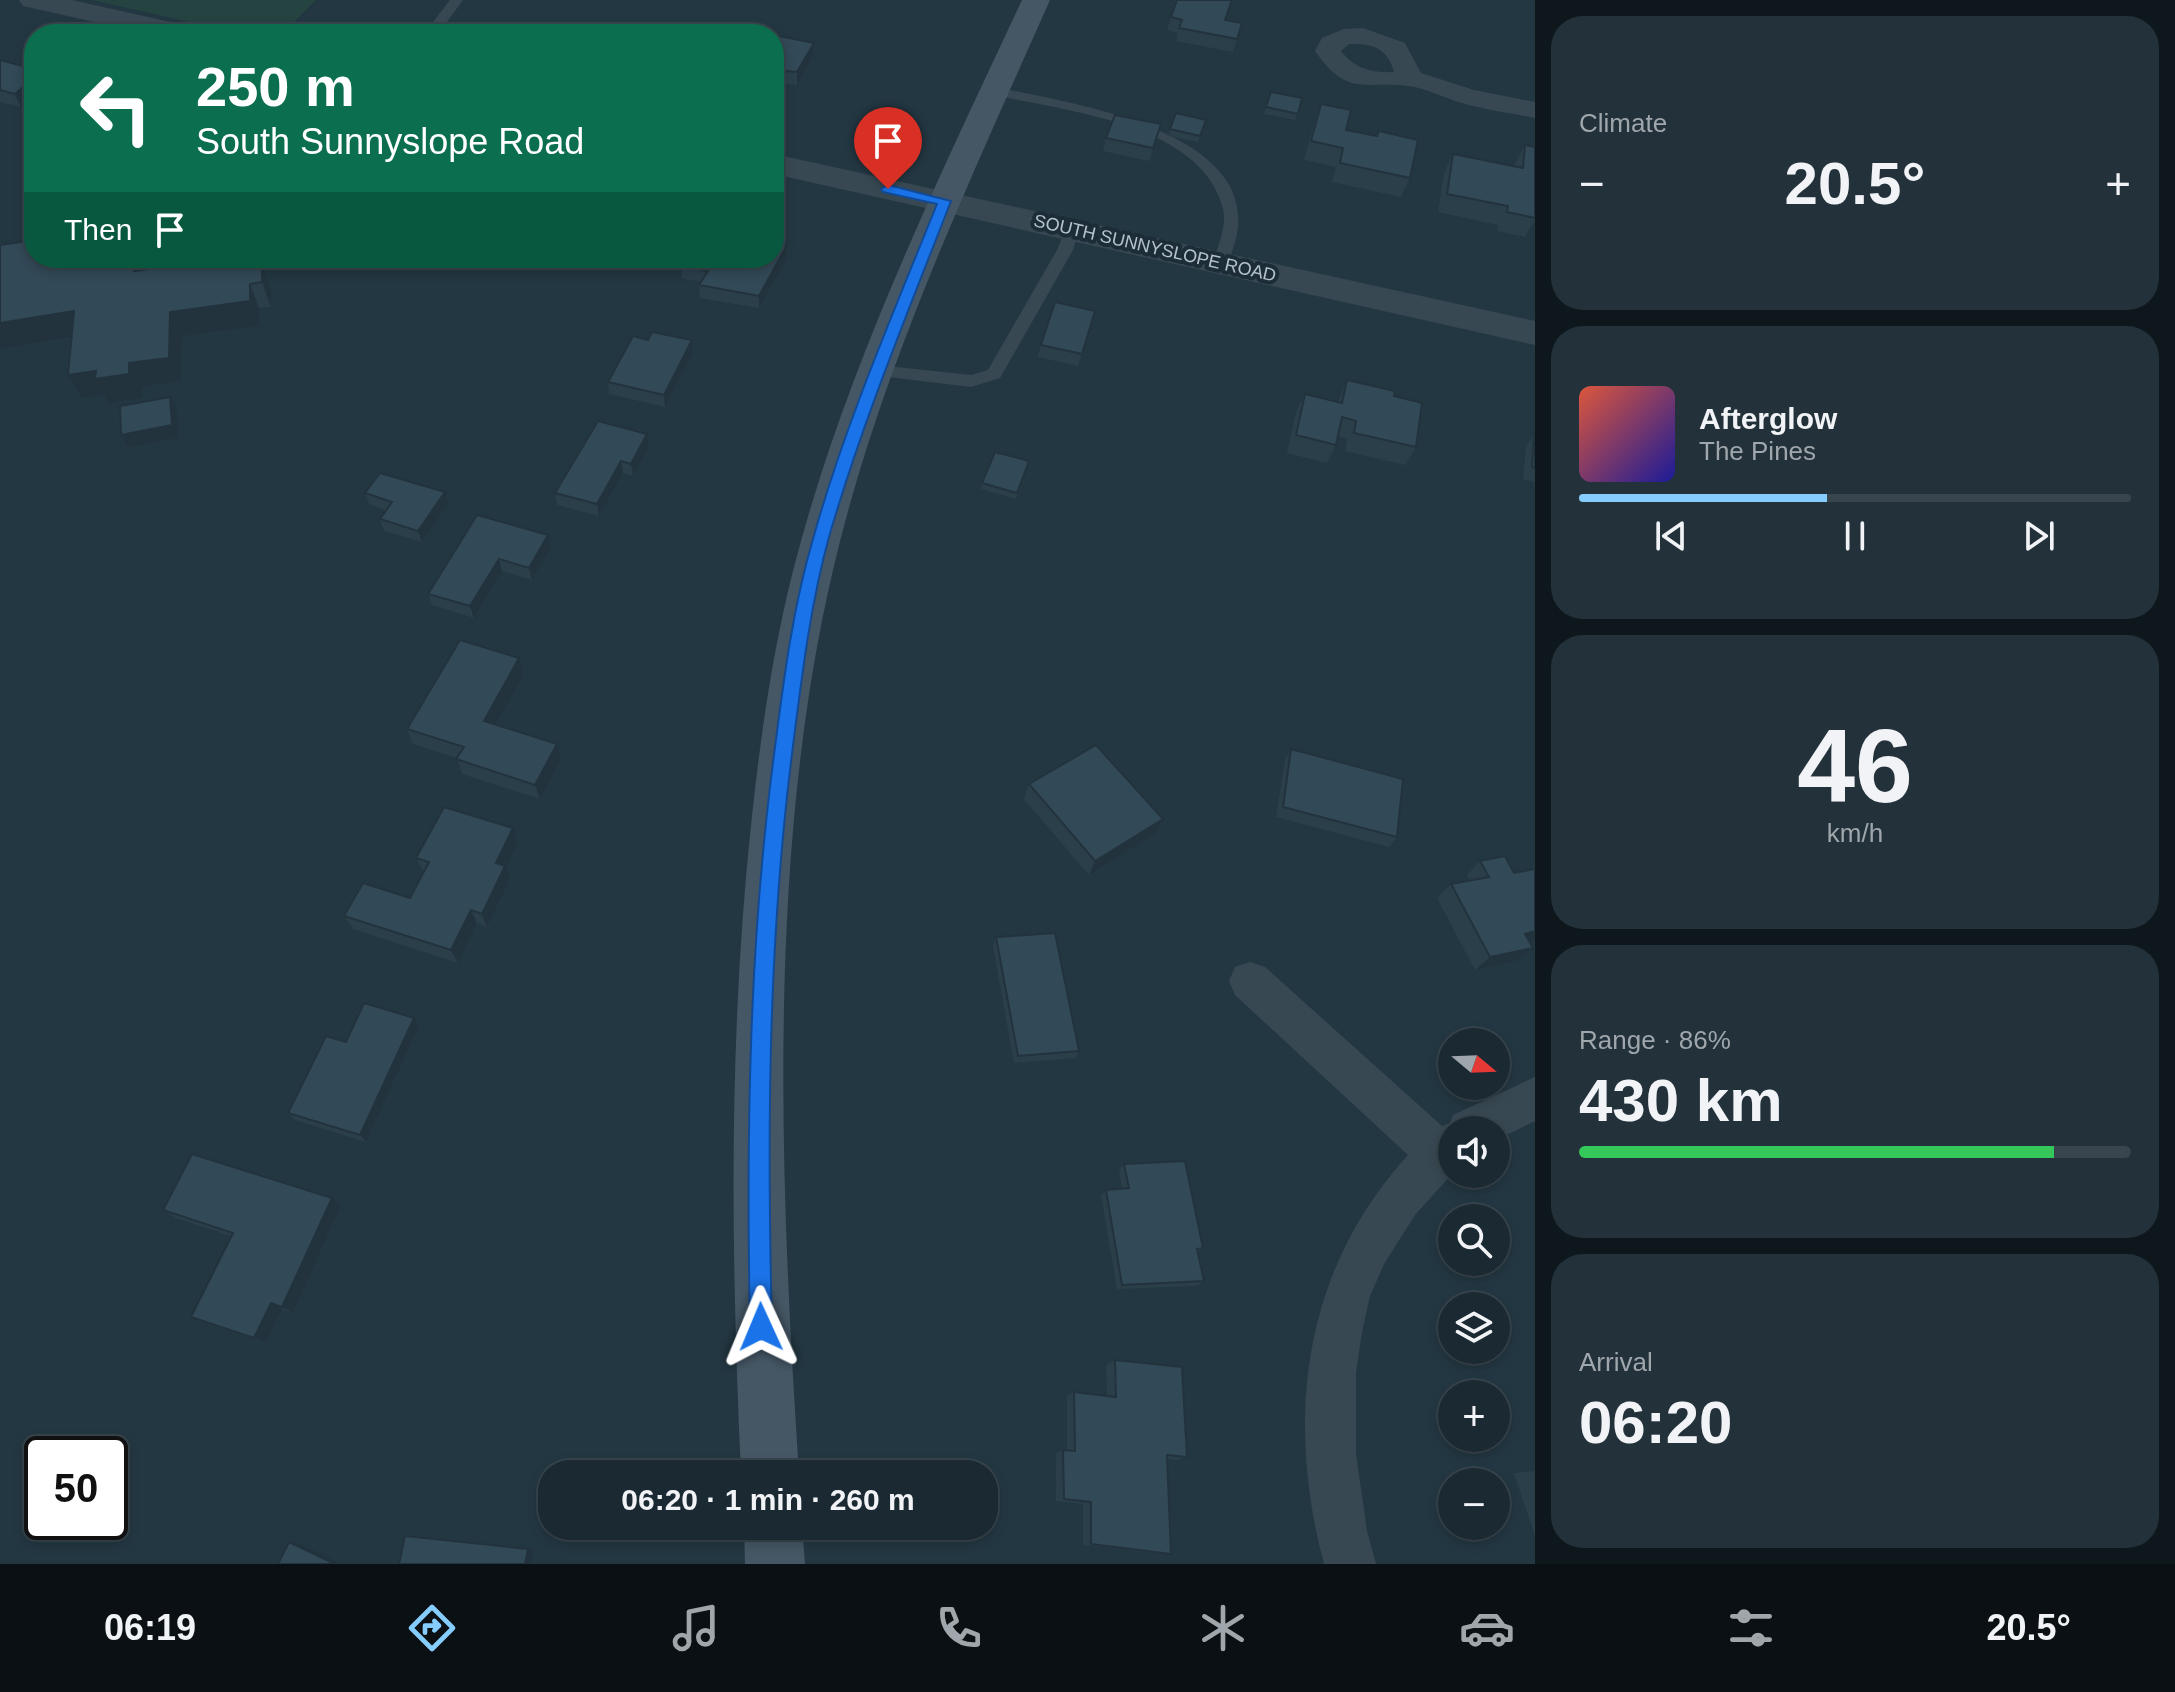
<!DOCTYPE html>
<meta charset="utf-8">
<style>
body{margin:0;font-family:Helvetica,sans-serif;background:#23313a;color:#f1f3f6;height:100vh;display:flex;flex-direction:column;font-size:30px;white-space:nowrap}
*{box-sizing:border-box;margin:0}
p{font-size:26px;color:#9fa6ac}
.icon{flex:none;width:44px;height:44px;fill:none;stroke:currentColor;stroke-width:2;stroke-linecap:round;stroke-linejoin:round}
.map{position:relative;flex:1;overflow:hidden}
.drawer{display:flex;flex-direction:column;gap:16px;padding:16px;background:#0e171c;width:640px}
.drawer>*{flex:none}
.hud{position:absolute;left:24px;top:24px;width:760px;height:244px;border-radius:32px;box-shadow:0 4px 12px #0003,0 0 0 2px #38454d;background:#0b6e4f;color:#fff;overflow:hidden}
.needle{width:52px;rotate:109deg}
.buttons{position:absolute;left:1438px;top:1028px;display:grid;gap:16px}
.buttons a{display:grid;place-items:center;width:72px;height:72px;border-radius:50%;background:#1a2932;box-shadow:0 4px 12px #0003,0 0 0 2px #38454d;font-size:40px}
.speed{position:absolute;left:24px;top:1436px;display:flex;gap:16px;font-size:40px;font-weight:700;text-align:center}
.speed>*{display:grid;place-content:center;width:104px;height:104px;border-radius:50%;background:#1a2932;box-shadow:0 4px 12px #0003,0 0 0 2px #38454d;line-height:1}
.speed .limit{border:4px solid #111;border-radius:12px;background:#fff;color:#111}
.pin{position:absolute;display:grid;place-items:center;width:68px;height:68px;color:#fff;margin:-82px -34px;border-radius:50% 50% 50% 0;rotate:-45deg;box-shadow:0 0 8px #0007}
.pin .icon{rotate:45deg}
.me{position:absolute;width:88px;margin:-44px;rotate:359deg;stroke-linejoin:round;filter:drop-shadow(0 0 6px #0008)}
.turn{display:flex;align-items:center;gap:28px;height:168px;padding:0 40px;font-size:36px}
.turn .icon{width:104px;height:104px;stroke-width:2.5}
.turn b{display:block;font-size:56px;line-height:68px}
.then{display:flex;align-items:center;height:76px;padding:0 40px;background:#0003;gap:16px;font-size:30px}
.big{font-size:60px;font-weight:800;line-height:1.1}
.drawer .tile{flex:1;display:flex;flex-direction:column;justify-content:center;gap:12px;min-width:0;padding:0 28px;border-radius:32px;background:#23313a}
.drawer .dial{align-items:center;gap:0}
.dial b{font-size:104px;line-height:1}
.song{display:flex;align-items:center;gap:24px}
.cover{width:96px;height:96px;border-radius:12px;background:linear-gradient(135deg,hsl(10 70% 55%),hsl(240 70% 35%))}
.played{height:8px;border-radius:4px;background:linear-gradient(90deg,#86cdff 45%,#38454d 45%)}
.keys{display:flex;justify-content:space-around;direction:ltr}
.heat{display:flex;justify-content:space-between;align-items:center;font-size:44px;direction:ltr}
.charge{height:12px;border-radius:6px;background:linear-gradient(90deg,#34c759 86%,#38454d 0)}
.trip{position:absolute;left:538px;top:1460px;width:460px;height:80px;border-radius:32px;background:#1a2932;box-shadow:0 4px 12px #0003,0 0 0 2px #38454d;font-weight:800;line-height:80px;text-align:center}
.tab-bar{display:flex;height:128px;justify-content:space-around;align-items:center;background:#0a1014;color:#9fa6ac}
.tab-bar .icon{width:56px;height:56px}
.tab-bar .current{color:#86cdff}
.tab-bar b{font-size:36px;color:#f1f3f6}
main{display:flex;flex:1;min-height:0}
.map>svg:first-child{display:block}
.green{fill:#254341}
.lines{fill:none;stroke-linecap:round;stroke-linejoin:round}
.service{fill:#384852;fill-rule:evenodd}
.minor{fill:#384852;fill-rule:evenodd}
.tertiary{fill:#384852;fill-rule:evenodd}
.secondary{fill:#455765;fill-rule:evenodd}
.wall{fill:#2b3f4b}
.shaded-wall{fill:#23333d}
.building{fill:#324957;stroke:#23333d;stroke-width:2}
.route{fill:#1a73e8;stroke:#114b97;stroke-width:2}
.labels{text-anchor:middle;stroke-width:8;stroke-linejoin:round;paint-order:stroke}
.far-street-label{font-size:18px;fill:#b5c2cc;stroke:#1d2d37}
</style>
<main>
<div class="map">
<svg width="1535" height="1564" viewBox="0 0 1535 1564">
<rect width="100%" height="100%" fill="#233742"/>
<!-- green -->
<polygon class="green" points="92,0 316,0 282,34 243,34"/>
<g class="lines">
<!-- service -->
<g class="service">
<polygon points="450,0 463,0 438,34 424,34"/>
<path d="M995,87c81,17 299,48 230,180h-10l-3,-4c6,-16 15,-37 11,-54 -21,-87 -162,-98 -233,-115l-2,-3z"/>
<polygon points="1072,225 1079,230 1073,250 1000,378 971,387 872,375 870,371 878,365 971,375 988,370 1057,250 1065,230"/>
</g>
<!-- minor -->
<g class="minor">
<path d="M1363,28l42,15 16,30 53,17 61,12v16c-24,-5 -49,-8 -73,-15 -18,-5 -36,-15 -54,-17 -45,-5 -61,11 -93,-35l7,-13 22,-9zM1349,44c23,-1 39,4 45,28 -22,1 -39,-3 -53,-21z"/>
<path d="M1250,962l15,5 177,159 8,-3 3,-8 82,-38v44l-39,19v-10h-44v44l-37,41 -31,49 -14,32 -8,36 -6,40v82l11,77 9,33h-52c-39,-147 -21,-294 84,-409l-173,-160 -6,-14 6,-14z"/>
</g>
<!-- tertiary -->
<g class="tertiary">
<polygon points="19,0 72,0 197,28 201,34 148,34 23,6"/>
<polygon points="774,154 1535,321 1535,345 774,174"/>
</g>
<!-- secondary -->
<g class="secondary">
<path d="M1022,0h28c-82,185 -171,372 -217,570 -67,286 -53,612 -34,904h-58c-10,-219 -13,-439 11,-658 9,-83 21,-167 42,-249 51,-197 142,-383 228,-567z"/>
<polygon points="744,1526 802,1526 805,1564 745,1564"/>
</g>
</g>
<!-- wall -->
<g class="wall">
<polygon points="1171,17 1226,20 1242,23 1233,52 1176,41 1178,33 1167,30"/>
<polygon points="774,35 813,56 797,85 774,83"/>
<polygon points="0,60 21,107 0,102"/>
<polygon points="1271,92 1302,98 1295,120 1264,114"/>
<polygon points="1321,104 1346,130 1410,178 1401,197 1332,182 1336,167 1304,160 1314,123"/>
<polygon points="1206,120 1198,142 1168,136 1170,129"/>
<polygon points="1161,124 1149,161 1103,151 1106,138"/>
<polygon points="1525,145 1535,147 1535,219 1525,237 1497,231 1498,225 1438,212 1444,173 1453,154 1515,167 1515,164"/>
<polygon points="0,245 146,268 146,270 246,258 249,266 262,264 271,289 271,307 259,308 260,326 182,336 181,381 142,387 142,398 108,403 104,395 82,398 68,375 71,338 0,349"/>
<polygon points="786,247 786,260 759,308 700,298 699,285 701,282 682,278 681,265 774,258"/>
<polygon points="1095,311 1078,366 1038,357 1041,345"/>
<polygon points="648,340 692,340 693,353 665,407 609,394 608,382"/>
<polygon points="1347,380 1394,396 1416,447 1405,465 1345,451 1347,439 1338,436 1336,445 1327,463 1287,453 1296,412 1305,394 1338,402"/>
<polygon points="1534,434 1535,435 1535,482 1523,479 1526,447"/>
<polygon points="649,447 633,476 623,473 599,516 557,505 555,493"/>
<polygon points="1029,461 1016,499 981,489 982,483"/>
<polygon points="365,493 448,504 422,542 384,531 380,519 386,510 370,505"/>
<polygon points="477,515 551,547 532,580 502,571 474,618 432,605 428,594"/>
<polygon points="519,658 524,674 495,725 561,759 540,799 462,774 457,758 413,744 407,729"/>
<polygon points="1291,749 1397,837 1389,847 1276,817 1285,760"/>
<polygon points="1029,784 1163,819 1156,833 1089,875 1024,799"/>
<polygon points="513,828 518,842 506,867 510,879 487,927 477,923 458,963 353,929 344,916 410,898 424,872 416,858"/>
<polygon points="1480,861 1533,948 1517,961 1475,970 1437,898 1451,884 1469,881 1467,875"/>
<polygon points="996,937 1079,1051 1075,1058 1014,1063 993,946"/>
<polygon points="419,1026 366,1142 295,1120 288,1113 346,1042"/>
<polygon points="1124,1164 1203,1248 1198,1252 1204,1281 1197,1286 1117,1289 1101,1195 1106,1190 1122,1189 1119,1170"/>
<polygon points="341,1206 293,1313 282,1309 266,1343 205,1323 191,1317 231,1236 176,1218 163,1210"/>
<polygon points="1115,1360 1187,1457 1177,1460 1167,1459 1171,1554 1161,1554 1083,1545 1083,1504 1056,1501 1056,1453 1063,1450 1067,1450 1067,1396 1074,1392 1107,1396 1106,1365"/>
<polygon points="1535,1471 1535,1536 1514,1473"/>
</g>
<!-- shaded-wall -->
<g class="shaded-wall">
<polygon points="814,43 813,56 797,85 797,72"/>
<polygon points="34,77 34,96 21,107 15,94"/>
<polygon points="786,247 786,260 759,308 759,296"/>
<polygon points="135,258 142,258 146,268 146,296 134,271"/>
<polygon points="262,264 271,289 271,307 262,282"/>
<polygon points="250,284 259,308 260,326 182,336 181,381 142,387 142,398 108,403 104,395 82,398 68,375 129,363 170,312"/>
<polygon points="74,311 87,335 0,349 0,323"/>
<polygon points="692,340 693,353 665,407 664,395"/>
<polygon points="170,397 177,409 178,438 128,447 121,435"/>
<polygon points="647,434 649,447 633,476 631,464"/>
<polygon points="621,461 623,473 599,516 597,504"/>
<polygon points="445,492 448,504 422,542 418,531"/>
<polygon points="548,535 551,547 532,580 529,568"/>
<polygon points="499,559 502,571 474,618 470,606"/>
<polygon points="519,658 524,674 489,736 484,721"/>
<polygon points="557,744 561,759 540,799 535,785"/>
<polygon points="1163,819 1156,833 1089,875 1095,861"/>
<polygon points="513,828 518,842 506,867 510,879 487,927 482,914 496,863"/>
<polygon points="471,910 477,923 458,963 451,950"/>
<polygon points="1535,931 1535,941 1509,946 1525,934"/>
<polygon points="1533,948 1517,961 1475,970 1490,957"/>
<polygon points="414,1018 419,1026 366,1142 360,1135"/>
<polygon points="332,1198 341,1206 293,1313 282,1307"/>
<polygon points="271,1303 282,1309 266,1343 254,1338"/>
<polygon points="289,1542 298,1543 340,1563 332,1564"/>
<polygon points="528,1549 534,1549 531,1564 525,1564"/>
</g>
<!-- building -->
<g class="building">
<polygon points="1177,0 1232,0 1225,20 1242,23 1237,39 1179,28 1182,20 1171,17"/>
<polygon points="615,25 659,34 608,34"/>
<polygon points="747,30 767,34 745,34"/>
<polygon points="774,35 814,43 797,72 774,70"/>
<polygon points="0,60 34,69 34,77 15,94 0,90"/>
<polygon points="1271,92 1302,98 1298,114 1266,107"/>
<polygon points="1321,104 1351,110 1346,130 1377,136 1379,131 1418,140 1410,178 1340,163 1343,148 1311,141"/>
<polygon points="1176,113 1206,120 1200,136 1170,129"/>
<polygon points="1115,115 1161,124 1153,148 1106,138"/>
<polygon points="1525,145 1535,147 1535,218 1507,212 1508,206 1447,194 1453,154 1523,168"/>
<polygon points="34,240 34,258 135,258 134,271 230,258 245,258 245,267 262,264 262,282 250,284 250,301 170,312 169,358 129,363 129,374 95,379 96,371 68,375 74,311 0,323 0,245"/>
<polygon points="774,244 786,247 759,296 699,285 708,271 681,265 686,258 774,258"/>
<polygon points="1055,302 1095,311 1082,354 1041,345"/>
<polygon points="652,332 692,340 664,395 608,382 633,336 648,340"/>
<polygon points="1347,380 1395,391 1394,396 1422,403 1416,447 1354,433 1356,421 1342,417 1336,445 1296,435 1305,394 1342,403"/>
<polygon points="170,397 172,425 121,435 120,406"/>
<polygon points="598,421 647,434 631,464 621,461 597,504 555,493"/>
<polygon points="1534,434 1535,435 1535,468 1532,467"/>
<polygon points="995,452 1029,461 1017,493 982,483"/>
<polygon points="380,473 445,492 418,531 380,519 392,502 365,493"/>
<polygon points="477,515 548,535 529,568 499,559 470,606 428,594"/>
<polygon points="460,640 519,658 484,721 557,744 535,785 456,759 464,747 407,729"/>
<polygon points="1096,745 1163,819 1095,861 1029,784"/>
<polygon points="1291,749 1403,779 1397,837 1283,807"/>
<polygon points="444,807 513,828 496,863 505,866 482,914 471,910 451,950 344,916 363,883 410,898 429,862 416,858"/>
<polygon points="1505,856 1514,873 1535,869 1535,931 1525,934 1533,948 1490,957 1451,884 1489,877 1480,861"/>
<polygon points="1055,933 1079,1051 1018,1056 996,937"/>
<polygon points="364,1003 414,1018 360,1135 288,1113 326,1036 346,1042"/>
<polygon points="192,1154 332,1198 282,1307 271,1303 254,1338 191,1317 233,1233 163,1210"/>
<polygon points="1185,1161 1203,1248 1197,1249 1204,1281 1122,1285 1106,1190 1129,1188 1124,1164"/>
<polygon points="1115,1360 1182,1367 1187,1457 1167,1455 1171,1554 1091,1544 1091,1502 1064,1499 1063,1450 1075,1451 1074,1392 1116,1397"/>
<polygon points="405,1536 528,1549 525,1564 399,1564"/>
<polygon points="289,1542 333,1563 332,1564 278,1564"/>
</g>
<!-- route -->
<path class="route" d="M888,185l63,16c-43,111 -89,222 -122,336 -19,69 -27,139 -36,209 -25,193 -26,386 -21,581l-3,8 -8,3 -8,-3 -3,-8c-4,-194 -1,-387 25,-580 9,-70 18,-140 38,-208 32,-115 80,-225 124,-335l-54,-12 -2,-3z"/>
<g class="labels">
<!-- far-street labels -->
<g class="far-street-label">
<text transform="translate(1155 248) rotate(13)" y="6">SOUTH SUNNYSLOPE ROAD</text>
</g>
</g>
</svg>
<div class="buttons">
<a><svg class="needle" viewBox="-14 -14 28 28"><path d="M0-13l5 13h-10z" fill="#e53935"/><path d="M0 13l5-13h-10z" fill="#9fa6ac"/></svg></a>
<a><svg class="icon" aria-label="sound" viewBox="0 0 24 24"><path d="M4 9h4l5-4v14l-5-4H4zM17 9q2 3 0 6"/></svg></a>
<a><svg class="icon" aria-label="search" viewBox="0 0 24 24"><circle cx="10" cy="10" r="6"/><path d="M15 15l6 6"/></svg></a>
<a><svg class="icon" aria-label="layers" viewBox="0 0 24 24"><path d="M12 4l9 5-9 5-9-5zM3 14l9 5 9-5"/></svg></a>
<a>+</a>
<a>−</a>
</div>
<div class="speed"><div class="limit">50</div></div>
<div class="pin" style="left:888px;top:189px;background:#d93025"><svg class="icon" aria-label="arrive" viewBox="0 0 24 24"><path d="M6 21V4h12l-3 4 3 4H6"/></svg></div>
<svg class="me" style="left:761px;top:1327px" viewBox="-20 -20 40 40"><path d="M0-17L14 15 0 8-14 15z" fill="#1a73e8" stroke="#fff" stroke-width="4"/></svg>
<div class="trip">06:20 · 1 min · 260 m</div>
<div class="hud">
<div class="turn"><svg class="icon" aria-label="left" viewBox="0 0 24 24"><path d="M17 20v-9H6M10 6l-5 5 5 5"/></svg><div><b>250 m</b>South Sunnyslope Road</div></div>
<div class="then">Then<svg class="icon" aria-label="arrive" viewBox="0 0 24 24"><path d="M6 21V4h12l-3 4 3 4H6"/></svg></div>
</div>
</div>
<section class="drawer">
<div class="tile"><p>Climate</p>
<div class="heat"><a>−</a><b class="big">20.5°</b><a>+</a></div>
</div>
<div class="tile">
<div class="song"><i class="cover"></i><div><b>Afterglow</b><p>The Pines</p></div></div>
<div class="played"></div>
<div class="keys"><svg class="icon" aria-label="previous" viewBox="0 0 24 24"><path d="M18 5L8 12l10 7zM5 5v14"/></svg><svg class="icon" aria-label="pause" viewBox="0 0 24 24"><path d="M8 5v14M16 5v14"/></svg><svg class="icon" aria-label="next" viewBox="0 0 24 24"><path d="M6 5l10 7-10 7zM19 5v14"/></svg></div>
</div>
<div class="tile dial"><b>46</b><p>km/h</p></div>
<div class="tile"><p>Range · 86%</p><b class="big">430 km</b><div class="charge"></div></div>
<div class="tile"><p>Arrival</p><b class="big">06:20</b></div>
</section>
</main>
<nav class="tab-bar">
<b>06:19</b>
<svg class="icon current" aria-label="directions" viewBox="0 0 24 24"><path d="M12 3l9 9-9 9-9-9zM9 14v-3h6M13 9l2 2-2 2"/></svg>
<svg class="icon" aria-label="music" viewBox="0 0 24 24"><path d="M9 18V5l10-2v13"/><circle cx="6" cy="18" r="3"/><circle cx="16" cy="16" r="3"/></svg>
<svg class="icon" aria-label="phone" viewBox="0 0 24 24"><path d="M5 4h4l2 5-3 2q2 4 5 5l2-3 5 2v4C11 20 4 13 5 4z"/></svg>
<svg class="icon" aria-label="climate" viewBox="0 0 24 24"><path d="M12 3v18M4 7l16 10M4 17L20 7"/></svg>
<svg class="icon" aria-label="car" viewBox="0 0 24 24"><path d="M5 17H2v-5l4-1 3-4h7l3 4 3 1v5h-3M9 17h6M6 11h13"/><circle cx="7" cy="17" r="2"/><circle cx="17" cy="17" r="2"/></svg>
<svg class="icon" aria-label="filters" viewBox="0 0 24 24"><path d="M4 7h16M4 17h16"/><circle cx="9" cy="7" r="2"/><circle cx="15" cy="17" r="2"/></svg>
<b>20.5°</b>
</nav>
